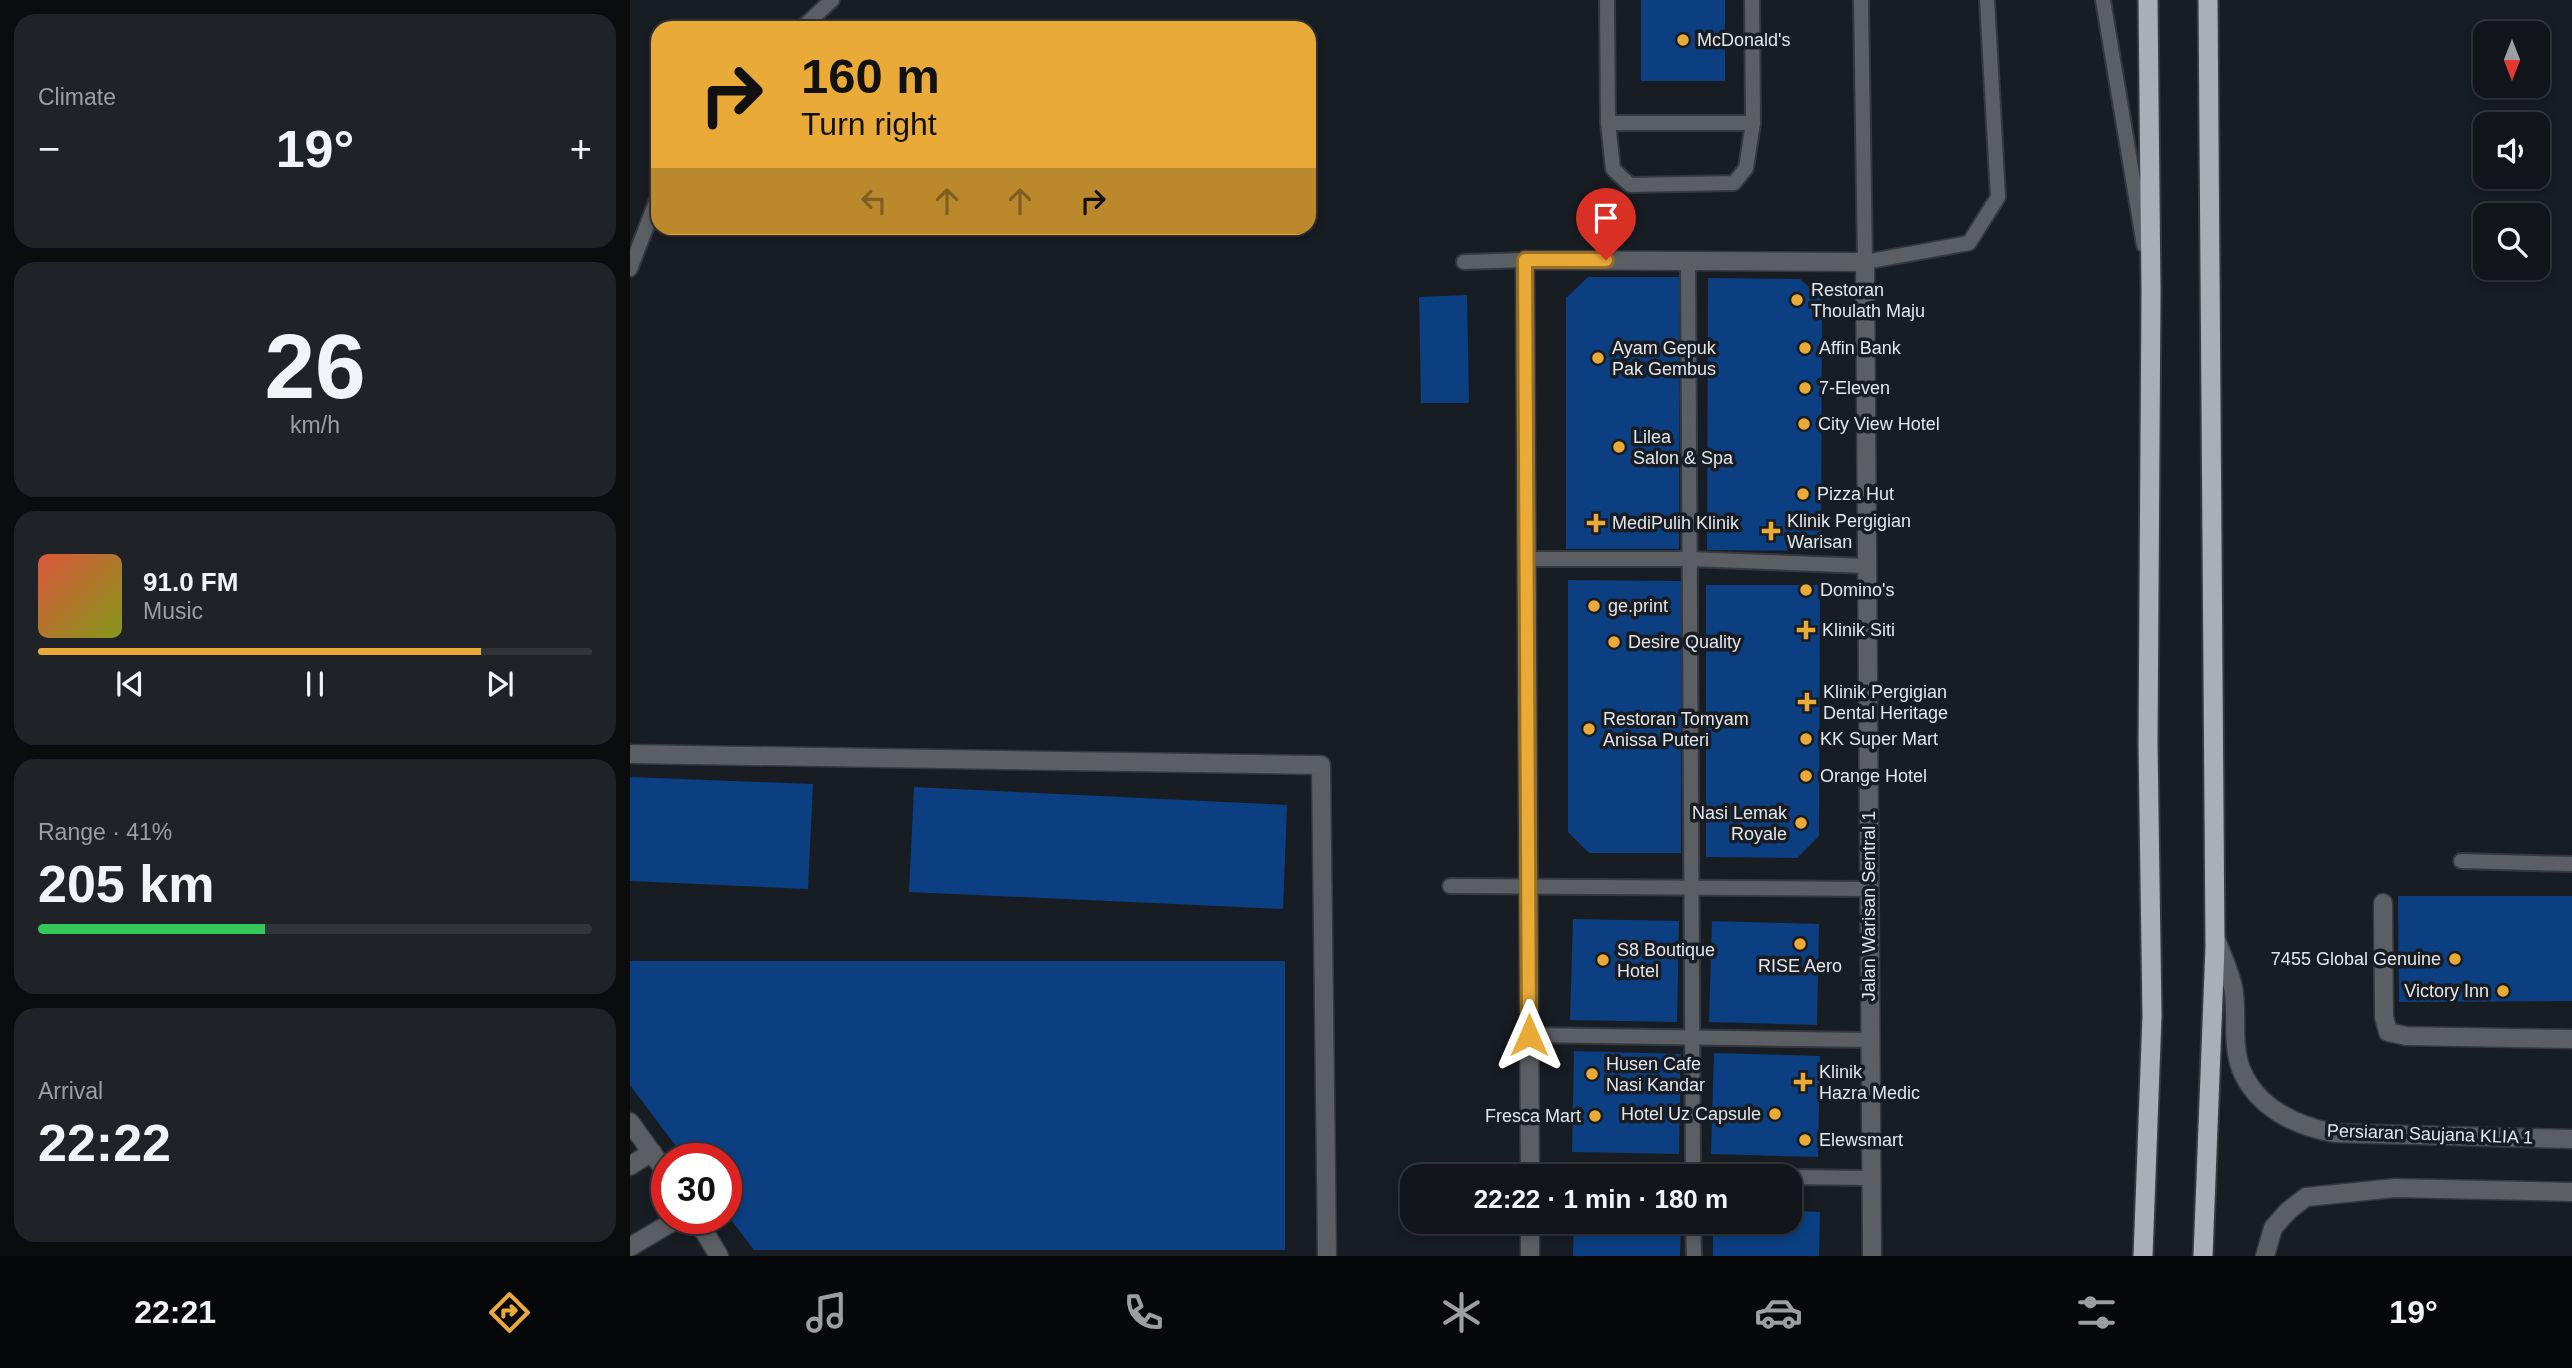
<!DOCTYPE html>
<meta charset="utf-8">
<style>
body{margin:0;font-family:Arial,sans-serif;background:#1f2227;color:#f1f3f6;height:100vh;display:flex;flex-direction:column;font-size:26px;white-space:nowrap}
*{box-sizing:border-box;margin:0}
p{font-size:23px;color:#9c9fa2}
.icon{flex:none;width:38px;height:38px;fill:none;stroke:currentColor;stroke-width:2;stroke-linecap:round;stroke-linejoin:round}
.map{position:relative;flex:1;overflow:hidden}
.sheet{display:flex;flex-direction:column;gap:14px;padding:14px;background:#0a0c0e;width:630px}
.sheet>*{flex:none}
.banner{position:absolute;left:21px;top:21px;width:665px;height:214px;border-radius:21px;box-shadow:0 4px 10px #0003,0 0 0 2px #313439;background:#eaaa38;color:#111;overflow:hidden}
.needle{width:46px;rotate:180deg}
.controls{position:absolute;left:1843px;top:21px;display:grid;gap:14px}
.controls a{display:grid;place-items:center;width:77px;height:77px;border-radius:14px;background:#12151a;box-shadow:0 4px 10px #0003,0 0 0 2px #313439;font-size:35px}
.speed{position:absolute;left:21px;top:1143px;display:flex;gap:14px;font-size:35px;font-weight:700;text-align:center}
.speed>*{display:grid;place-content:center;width:91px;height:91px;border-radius:50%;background:#12151a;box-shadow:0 4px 10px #0003,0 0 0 2px #313439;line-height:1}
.speed .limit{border:10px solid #d22;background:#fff;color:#111}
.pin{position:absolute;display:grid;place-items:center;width:60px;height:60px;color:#fff;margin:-72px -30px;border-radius:50% 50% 50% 0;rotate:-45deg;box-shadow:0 0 7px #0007}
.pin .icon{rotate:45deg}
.me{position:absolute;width:77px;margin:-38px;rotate:0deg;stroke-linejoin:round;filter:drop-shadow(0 0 5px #0008)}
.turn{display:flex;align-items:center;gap:24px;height:147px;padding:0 35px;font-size:32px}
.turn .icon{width:91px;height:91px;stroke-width:2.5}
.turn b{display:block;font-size:49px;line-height:60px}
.lanes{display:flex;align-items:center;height:66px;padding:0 35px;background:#0003;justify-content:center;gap:35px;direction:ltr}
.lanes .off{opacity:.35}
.big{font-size:52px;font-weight:700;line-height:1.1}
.sheet .widget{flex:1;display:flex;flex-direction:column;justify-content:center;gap:10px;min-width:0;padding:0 24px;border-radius:21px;background:#1f2227}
.sheet .dial{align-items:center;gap:0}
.dial b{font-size:91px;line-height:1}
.song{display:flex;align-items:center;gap:21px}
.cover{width:84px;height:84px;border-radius:10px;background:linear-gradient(135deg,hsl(10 70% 55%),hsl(70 70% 35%))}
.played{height:7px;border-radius:4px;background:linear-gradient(90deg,#eaaa38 80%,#313439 80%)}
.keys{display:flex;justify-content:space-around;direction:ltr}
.heat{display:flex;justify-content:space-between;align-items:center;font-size:38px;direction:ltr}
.charge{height:10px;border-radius:5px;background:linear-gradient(90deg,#34c759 41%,#313439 0)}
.trip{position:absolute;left:770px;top:1164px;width:402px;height:70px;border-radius:21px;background:#12151a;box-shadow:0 4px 10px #0003,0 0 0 2px #313439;font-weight:700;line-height:70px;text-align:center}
.tab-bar{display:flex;height:112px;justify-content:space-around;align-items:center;background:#07080a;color:#9c9fa2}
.tab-bar .icon{width:49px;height:49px}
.tab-bar .selected{color:#eaaa38}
.tab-bar b{font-size:32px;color:#f1f3f6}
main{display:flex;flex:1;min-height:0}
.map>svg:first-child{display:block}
.building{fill:#0b3f82}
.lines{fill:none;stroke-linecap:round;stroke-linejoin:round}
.service-casing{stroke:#34383f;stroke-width:18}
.minor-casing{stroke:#34383f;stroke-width:21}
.tertiary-casing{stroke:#34383f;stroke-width:21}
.trunk-casing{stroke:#34383f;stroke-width:23}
.service{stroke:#5b5e62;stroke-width:14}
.minor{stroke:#5b5e62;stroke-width:18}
.tertiary{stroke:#5b5e62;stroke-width:18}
.trunk{stroke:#a9aeb7;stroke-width:19}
.route-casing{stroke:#986e24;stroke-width:18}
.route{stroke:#eaaa38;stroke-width:12}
.poi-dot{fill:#eaaa38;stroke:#181c23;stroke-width:2.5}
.labels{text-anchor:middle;stroke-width:7;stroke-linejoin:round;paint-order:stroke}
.poi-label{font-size:18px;fill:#e3e6eb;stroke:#181c23;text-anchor:start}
.street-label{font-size:18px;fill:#e3e6eb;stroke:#181c23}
</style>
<main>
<section class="sheet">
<div class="widget"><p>Climate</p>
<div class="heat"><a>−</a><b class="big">19°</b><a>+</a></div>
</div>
<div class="widget dial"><b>26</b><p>km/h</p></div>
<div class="widget">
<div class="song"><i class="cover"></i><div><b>91.0 FM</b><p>Music</p></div></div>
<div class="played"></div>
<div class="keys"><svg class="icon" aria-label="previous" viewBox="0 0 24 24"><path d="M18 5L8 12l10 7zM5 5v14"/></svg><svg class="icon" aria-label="pause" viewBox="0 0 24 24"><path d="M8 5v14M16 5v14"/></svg><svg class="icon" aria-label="next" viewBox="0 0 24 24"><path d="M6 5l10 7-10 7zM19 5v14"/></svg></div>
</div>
<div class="widget"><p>Range · 41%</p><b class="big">205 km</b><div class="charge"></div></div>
<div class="widget"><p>Arrival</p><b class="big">22:22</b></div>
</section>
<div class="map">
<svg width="1942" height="1256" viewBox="0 0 1942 1256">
<rect width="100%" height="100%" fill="#181c23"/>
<!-- building -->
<g class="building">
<rect x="1011" y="0" width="84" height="81"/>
<polygon points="958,277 1050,277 1049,549 936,549 936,298"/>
<polygon points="1078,278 1170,279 1192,299 1191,551 1077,550"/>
<polygon points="837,295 839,403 791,403 789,297"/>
<polygon points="938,580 1052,581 1051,853 959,853 938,832"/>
<polygon points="1076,585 1190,585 1189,836 1167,858 1076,857"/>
<polygon points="0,777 183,784 178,889 0,881"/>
<polygon points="284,787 657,805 653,909 279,892"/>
<polygon points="1768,896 1942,896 1942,1001 1769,1002"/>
<polygon points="943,919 1049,921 1047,1022 940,1020"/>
<polygon points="1082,921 1189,924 1187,1025 1079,1022"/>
<polygon points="0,961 655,961 655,1250 124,1250 96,1213 96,1158 55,1158 0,1085"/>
<polygon points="944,1051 1051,1054 1049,1154 942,1152"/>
<polygon points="1084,1053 1190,1056 1188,1157 1081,1154"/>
<polygon points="1160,1211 1190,1212 1189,1256 1083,1256 1083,1222 1160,1222"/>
<polygon points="944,1222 1051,1222 1050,1256 943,1256"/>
</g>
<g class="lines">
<defs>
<g id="service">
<polyline points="977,0 978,123 983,169 1000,185 1104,183 1116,168 1123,123 1122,0"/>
<polyline points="1231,0 1235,262 1339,243 1368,197 1357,0"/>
<polyline points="1473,0 1514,245"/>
<polyline points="172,28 202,0"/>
<polyline points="978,123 1123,123"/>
<polyline points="1058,260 1063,1176"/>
<polyline points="834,262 895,260"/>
<polyline points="0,269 28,197"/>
<polyline points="896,559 1059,559 1237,566"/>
<polyline points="1831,861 1942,864"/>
<polyline points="820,886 1239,889"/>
<polyline points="899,1035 1240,1040"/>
<polyline points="900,1174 1046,1176"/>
<polyline points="1160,1177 1241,1178"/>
<polyline points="1063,1222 1064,1256"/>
</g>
<g id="minor">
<polyline points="0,754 691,765 697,1256"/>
<polyline points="1753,903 1754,1017 1758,1032 1776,1036 1942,1039"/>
<polyline points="0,1122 37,1174"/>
<polyline points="0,1166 22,1152"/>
<path d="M900,1176c-2,-300 -3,-599 -5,-899v-17l340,2 7,994"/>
<polyline points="66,1218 89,1256"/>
<polyline points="900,1222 900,1256"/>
<polyline points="0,1247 49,1218"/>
</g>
<g id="tertiary">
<path d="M1587,942c6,16 15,34 17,51 3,25 -2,53 7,76 16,39 55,57 93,64l238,6"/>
<polyline points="1635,1256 1643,1228 1658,1211 1676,1197 1765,1188 1942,1192"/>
</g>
<g id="trunk">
<polyline points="1513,1256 1522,1016 1518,743 1521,292 1518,0"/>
<polyline points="1573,1256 1585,946 1578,0"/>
</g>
</defs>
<!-- service casing -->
<use href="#service" class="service-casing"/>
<!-- minor casing -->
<use href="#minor" class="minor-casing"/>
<!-- tertiary casing -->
<use href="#tertiary" class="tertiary-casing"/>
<!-- trunk casing -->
<use href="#trunk" class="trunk-casing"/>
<!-- service -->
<use href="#service" class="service"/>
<!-- minor -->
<use href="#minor" class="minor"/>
<!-- tertiary -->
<use href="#tertiary" class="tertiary"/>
<!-- trunk -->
<use href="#trunk" class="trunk"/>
</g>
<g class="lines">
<defs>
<path id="route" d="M899,1035c-2,-259 -4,-517 -4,-775h81"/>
</defs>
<!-- route casing -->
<use href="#route" class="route-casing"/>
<!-- route -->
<use href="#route" class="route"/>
</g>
<!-- markers -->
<g class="poi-dot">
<circle cx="1053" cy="40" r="7"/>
<circle cx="1167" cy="300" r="7"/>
<circle cx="1175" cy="348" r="7"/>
<circle cx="968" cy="358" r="7"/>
<circle cx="1175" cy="388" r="7"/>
<circle cx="1174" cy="424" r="7"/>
<circle cx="989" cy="447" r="7"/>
<circle cx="1173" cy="494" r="7"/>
<path d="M962.5 512.5h7v7h7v7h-7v7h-7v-7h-7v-7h7z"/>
<path d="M1137.5 520.5h7v7h7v7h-7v7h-7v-7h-7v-7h7z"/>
<circle cx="1176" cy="590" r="7"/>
<circle cx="964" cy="606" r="7"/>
<path d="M1172.5 619.5h7v7h7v7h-7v7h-7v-7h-7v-7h7z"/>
<circle cx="984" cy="642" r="7"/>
<path d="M1173.5 691.5h7v7h7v7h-7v7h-7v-7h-7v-7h7z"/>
<circle cx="959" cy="729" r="7"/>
<circle cx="1176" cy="739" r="7"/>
<circle cx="1176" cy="776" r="7"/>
<circle cx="1171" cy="823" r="7"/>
<circle cx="1170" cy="944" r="7"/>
<circle cx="1825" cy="959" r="7"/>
<circle cx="973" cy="960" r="7"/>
<circle cx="1873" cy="991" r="7"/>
<circle cx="962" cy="1074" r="7"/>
<path d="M1169.5 1071.5h7v7h7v7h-7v7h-7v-7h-7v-7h7z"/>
<circle cx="1145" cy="1114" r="7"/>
<circle cx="965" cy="1116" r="7"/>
<circle cx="1175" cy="1140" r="7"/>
</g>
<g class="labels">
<!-- poi labels -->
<g class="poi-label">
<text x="1067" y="46">McDonald's</text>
<text x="1181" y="296">Restoran<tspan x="1181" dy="21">Thoulath Maju</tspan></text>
<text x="982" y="354">Ayam Gepuk<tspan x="982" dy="21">Pak Gembus</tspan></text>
<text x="1189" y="354">Affin Bank</text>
<text x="1189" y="394">7-Eleven</text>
<text x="1188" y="430">City View Hotel</text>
<text x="1003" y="443">Lilea<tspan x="1003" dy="21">Salon &amp; Spa</tspan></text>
<text x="1187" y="500">Pizza Hut</text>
<text x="1157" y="527">Klinik Pergigian<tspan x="1157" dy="21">Warisan</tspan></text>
<text x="982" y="529">MediPulih Klinik</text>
<text x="1190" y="596">Domino's</text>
<text x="978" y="612">ge.print</text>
<text x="1192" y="636">Klinik Siti</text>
<text x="998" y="648">Desire Quality</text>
<text x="1193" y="698">Klinik Pergigian<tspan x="1193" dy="21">Dental Heritage</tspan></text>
<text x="973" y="725">Restoran Tomyam<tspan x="973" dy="21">Anissa Puteri</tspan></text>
<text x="1190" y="745">KK Super Mart</text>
<text x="1190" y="782">Orange Hotel</text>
<text x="1157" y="819" text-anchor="end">Nasi Lemak<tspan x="1157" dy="21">Royale</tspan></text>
<text x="987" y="956">S8 Boutique<tspan x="987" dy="21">Hotel</tspan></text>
<text x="1811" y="965" text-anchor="end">7455 Global Genuine</text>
<text x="1170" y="972" text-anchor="middle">RISE Aero</text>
<text x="1859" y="997" text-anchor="end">Victory Inn</text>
<text x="976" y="1070">Husen Cafe<tspan x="976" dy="21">Nasi Kandar</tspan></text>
<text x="1189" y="1078">Klinik<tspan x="1189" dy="21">Hazra Medic</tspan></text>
<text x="1131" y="1120" text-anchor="end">Hotel Uz Capsule</text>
<text x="951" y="1122" text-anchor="end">Fresca Mart</text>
<text x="1189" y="1146">Elewsmart</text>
</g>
<!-- street labels -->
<g class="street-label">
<text transform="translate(1239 906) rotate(-90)" y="6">Jalan Warisan Sentral 1</text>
<text transform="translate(1800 1134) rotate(2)" y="6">Persiaran Saujana KLIA 1</text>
</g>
</g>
</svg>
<div class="controls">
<a><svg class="needle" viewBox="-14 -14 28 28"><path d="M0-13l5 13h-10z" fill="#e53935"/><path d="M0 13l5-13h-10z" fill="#9c9fa2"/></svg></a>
<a><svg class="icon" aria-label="sound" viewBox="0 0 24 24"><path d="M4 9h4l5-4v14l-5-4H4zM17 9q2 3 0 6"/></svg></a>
<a><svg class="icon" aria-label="search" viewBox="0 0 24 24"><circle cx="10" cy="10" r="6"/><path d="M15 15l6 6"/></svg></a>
</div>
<div class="speed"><div class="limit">30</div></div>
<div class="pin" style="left:976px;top:260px;background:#d93025"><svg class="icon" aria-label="arrive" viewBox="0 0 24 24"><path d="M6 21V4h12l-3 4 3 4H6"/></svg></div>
<svg class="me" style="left:899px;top:1035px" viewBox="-20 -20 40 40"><path d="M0-17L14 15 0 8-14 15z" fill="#eaaa38" stroke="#fff" stroke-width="4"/></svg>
<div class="trip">22:22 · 1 min · 180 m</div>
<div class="banner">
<div class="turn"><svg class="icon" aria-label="right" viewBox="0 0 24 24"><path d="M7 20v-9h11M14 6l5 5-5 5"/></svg><div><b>160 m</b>Turn right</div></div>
<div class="lanes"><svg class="icon off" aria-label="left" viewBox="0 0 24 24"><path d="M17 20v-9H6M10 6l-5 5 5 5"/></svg><svg class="icon off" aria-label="ahead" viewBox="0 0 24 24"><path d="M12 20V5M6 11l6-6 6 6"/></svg><svg class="icon off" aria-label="ahead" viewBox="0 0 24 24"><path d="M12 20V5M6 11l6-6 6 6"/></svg><svg class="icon" aria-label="right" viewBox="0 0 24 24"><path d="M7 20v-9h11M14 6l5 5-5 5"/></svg></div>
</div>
</div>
</main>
<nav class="tab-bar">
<b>22:21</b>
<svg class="icon selected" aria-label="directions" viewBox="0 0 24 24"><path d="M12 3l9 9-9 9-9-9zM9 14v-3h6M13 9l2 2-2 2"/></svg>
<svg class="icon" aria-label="music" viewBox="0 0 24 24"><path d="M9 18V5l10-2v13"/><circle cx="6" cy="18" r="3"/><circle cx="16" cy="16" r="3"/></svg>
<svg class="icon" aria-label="phone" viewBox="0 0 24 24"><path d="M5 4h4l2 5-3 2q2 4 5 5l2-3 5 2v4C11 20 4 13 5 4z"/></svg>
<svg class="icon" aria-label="climate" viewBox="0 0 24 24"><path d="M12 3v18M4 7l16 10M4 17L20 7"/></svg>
<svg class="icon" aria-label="car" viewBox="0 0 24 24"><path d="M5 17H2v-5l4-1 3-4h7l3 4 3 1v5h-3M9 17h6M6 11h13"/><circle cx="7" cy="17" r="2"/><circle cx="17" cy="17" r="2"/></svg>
<svg class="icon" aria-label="filters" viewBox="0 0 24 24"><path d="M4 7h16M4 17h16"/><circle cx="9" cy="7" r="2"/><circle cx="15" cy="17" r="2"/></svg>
<b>19°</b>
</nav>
